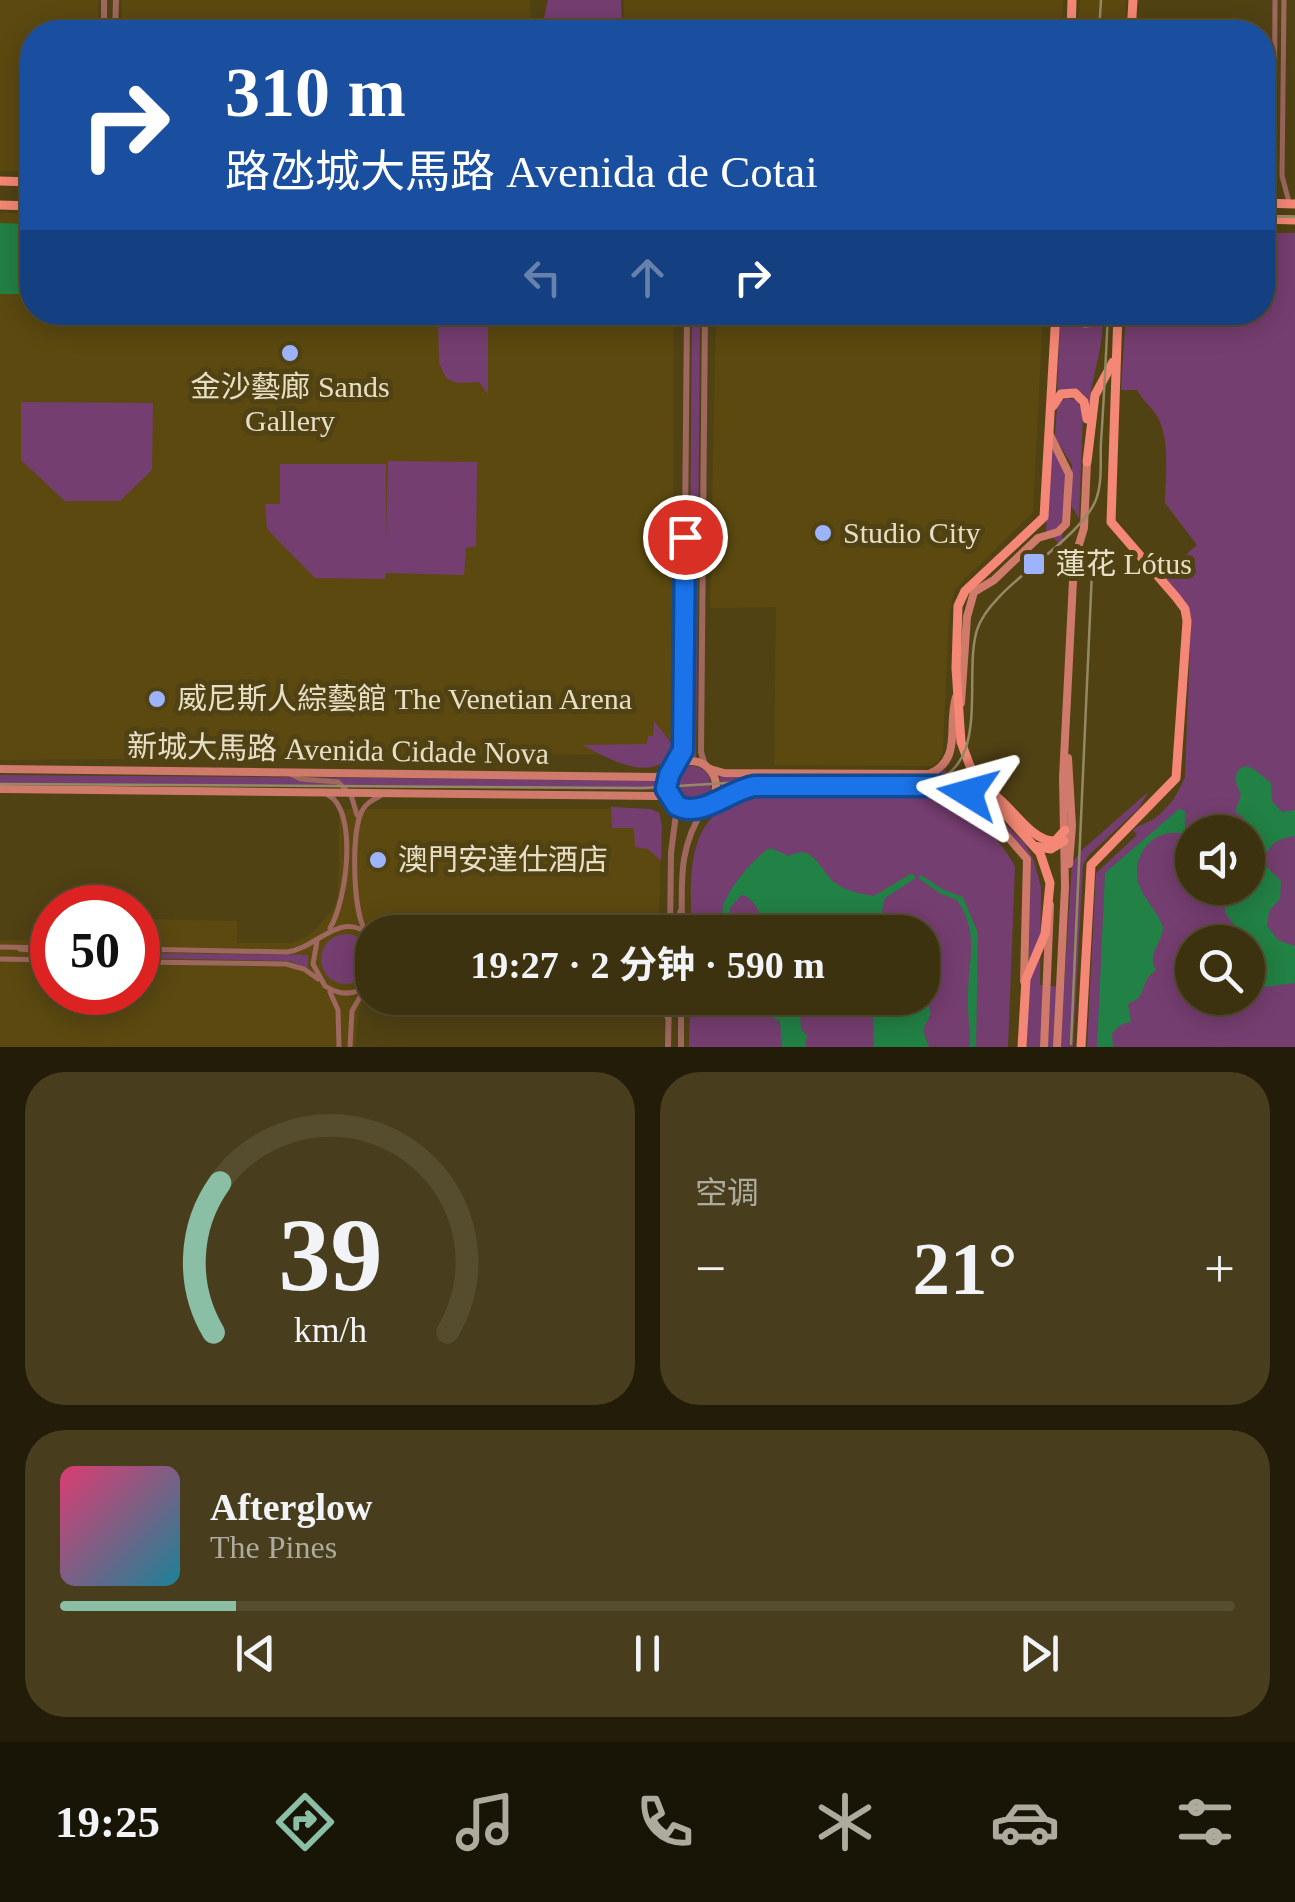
<!DOCTYPE html>
<html lang="zh">
<meta charset="utf-8">
<style>
body{margin:0;font-family:"Times New Roman","Noto Sans SC",serif;background:#483e1d;color:#f1f3f6;height:100vh;display:flex;flex-direction:column;font-size:38px;white-space:nowrap}
*{box-sizing:border-box;margin:0}
p{font-size:32px;color:#adaa9e}
.icon{flex:none;width:55px;height:55px;fill:none;stroke:currentColor;stroke-width:2;stroke-linecap:round;stroke-linejoin:round}
.map{position:relative;height:1047px;overflow:hidden}
.details{display:flex;flex-direction:column;gap:25px;padding:25px;background:#221c08;flex:1}
.details>*{flex:none}
.top-card{position:absolute;left:20px;top:20px;width:1255px;height:305px;border-radius:40px;box-shadow:0 5px 25px #0003,0 0 0 2px #564d2f;background:#1a4fa0;color:#fff;overflow:hidden}
.tools{position:absolute;left:1175px;top:815px;display:grid;gap:20px}
.tools a{display:grid;place-items:center;width:90px;height:90px;border-radius:50%;background:#3d320f;box-shadow:0 5px 25px #0003,0 0 0 2px #564d2f;font-size:50px}
.speed{position:absolute;left:30px;top:885px;display:flex;gap:20px;font-size:50px;font-weight:700;text-align:center}
.speed>*{display:grid;place-content:center;width:130px;height:130px;border-radius:50%;background:#3d320f;box-shadow:0 5px 25px #0003,0 0 0 2px #564d2f;line-height:1}
.speed .limit{border:15px solid #d22;background:#fff;color:#111}
.pin{position:absolute;display:grid;place-items:center;width:85px;height:85px;color:#fff;margin:-42px;border:5px solid #fff;border-radius:50%;box-shadow:0 2px 10px #0007}
.me{position:absolute;width:110px;margin:-55px;rotate:278deg;stroke-linejoin:round;filter:drop-shadow(0 0 8px #0008)}
.turn{display:flex;align-items:center;gap:35px;height:210px;padding:0 40px;font-size:45px}
.turn .icon{width:130px;height:130px;stroke-width:2.5}
.turn b{display:block;font-size:70px;line-height:85px}
.lanes{display:flex;align-items:center;height:95px;padding:0 40px;background:#0003;justify-content:center;gap:50px;direction:ltr}
.lanes .off{opacity:.35}
.big{font-size:75px;font-weight:700;line-height:1.1}
.details .tile{flex:1;display:flex;flex-direction:column;justify-content:center;gap:15px;min-width:0;padding:0 35px;border-radius:40px;background:#483e1d}
.details .dial{align-items:center;gap:0}
.dial svg{height:260px;overflow:visible;fill:none;stroke:#564d2f;stroke-width:7;stroke-linecap:round;text-anchor:middle}
.dial text{fill:#f1f3f6;stroke:none}
.song{display:flex;align-items:center;gap:30px}
.cover{width:120px;height:120px;border-radius:15px;background:linear-gradient(135deg,hsl(340 70% 55%),hsl(190 70% 35%))}
.played{height:10px;border-radius:5px;background:linear-gradient(90deg,#8abfa5 15%,#564d2f 15%)}
.keys{display:flex;justify-content:space-around;direction:ltr}
.heat{display:flex;justify-content:space-between;align-items:center;font-size:55px;direction:ltr}
.details .tiles{flex:1;display:grid;gap:25px;grid-template-columns:1fr 1fr}
.tile:last-child{grid-column:span 2}
.trip{position:absolute;left:355px;top:915px;width:585px;height:100px;border-radius:40px;background:#3d320f;box-shadow:0 5px 25px #0003,0 0 0 2px #564d2f;font-weight:700;line-height:100px;text-align:center}
.menu{display:flex;height:160px;justify-content:space-around;align-items:center;background:#181406;color:#adaa9e}
.menu .icon{width:70px;height:70px}
.menu .active{color:#8abfa5}
.menu b{font-size:45px;color:#f1f3f6}
.map>svg:first-child{display:block}
.built{fill:#5b4910}
.green{fill:#753e70;fill-rule:evenodd}
.water{fill:#228144}
.lines{fill:none;stroke-linecap:round;stroke-linejoin:round}
.minor{stroke:#9e685e;stroke-width:5}
.tertiary{stroke:#9e685e;stroke-width:6}
.secondary{stroke:#cf7a6b;stroke-width:8}
.primary{stroke:#f48775;stroke-width:9}
.tram{stroke:#958964;stroke-width:2.5}
.route-casing{stroke:#114b97;stroke-width:25}
.route{stroke:#1a73e8;stroke-width:18}
.poi-dot{fill:#9db4fd;stroke:#514214;stroke-width:4}
.labels{text-anchor:middle;stroke-width:10;stroke-linejoin:round;paint-order:stroke}
.poi-label{font-size:30px;fill:#e7dec6;stroke:#514214;text-anchor:start}
.street-label{font-size:30px;fill:#e7dec6;stroke:#514214}
</style>
<div class="map">
<svg width="1295" height="1047" viewBox="0 0 1295 1047">
<rect width="100%" height="100%" fill="#514214"/>
<!-- built -->
<g class="built">
<polygon points="0,0 98,0 98,32 32,32 32,171 0,171"/>
<polygon points="122,0 530,0 531,32 122,32"/>
<polygon points="624,0 1063,0 1062,32 624,32"/>
<polygon points="1080,0 1126,0 1125,32 1078,32"/>
<polygon points="0,213 32,213 32,312 674,313 673,732 669,746 652,754 0,760"/>
<polygon points="716,313 1043,313 1033,512 955,589 949,615 943,750 939,761 932,766 774,765 776,607 710,608"/>
<polygon points="339,809 643,809 661,835 659,932 372,932 372,988 359,1009 355,1047 0,1047 0,940 52,941 52,992 138,992 138,941 149,941 149,919 237,921 237,943 292,943 310,935 333,910 338,897"/>
</g>
<!-- green -->
<g class="green">
<polygon points="548,0 621,0 622,32 541,32"/>
<path d="M1263,233h32v814h-208l9,-174 41,-38 -4,-5c7,-6 15,-7 22,-12 15,-11 23,-24 30,-41l6,-159 -5,-14 -23,-29 34,-30 -32,-42c0,-25 6,-64 -8,-87 -6,-10 -14,-15 -20,-26h-16l5,-77 136,-1zM1192,832h56v56h-56zM1192,942h56v56h-56z"/>
<polygon points="700,312 698,558 694,560 690,558 692,313"/>
<polygon points="438,313 488,313 488,394 479,382 457,383 446,378 439,363"/>
<path d="M1060,315l20,12 23,-5c-1,30 -12,57 -14,86l-6,-15 -13,-4 -13,2z"/>
<polygon points="1066,398 1077,400 1083,413 1079,518 1072,507 1072,465 1055,437 1057,406"/>
<polygon points="21,402 153,403 152,470 120,501 65,501 21,460"/>
<polygon points="1051,445 1066,474 1062,547 1046,530"/>
<polygon points="388,461 477,462 476,546 466,548 464,575 386,573 385,579 315,578 267,529 265,504 280,504 280,464 386,464 386,541"/>
<polygon points="690,567 698,568 696,757 688,757"/>
<path d="M654,721l18,23 -2,12c-23,27 -63,1 -88,-11l65,-1 1,-8h5z"/>
<circle cx="692" cy="785" r="19"/>
<polygon points="945,770 952,781 746,784 721,793 720,776 925,779"/>
<polygon points="0,775 657,780 661,785 657,790 0,783"/>
<polygon points="1148,792 1139,808 1088,856 1083,865 1073,1047 1027,1047 1031,858 978,796 1026,845 1034,861 1041,887 1040,985 1064,987 1072,863 1082,850"/>
<path d="M750,796h195c21,7 61,50 70,71l-7,180h-319l1,-49h232v-66h-231c1,-56 -9,-117 59,-136z"/>
<polygon points="611,807 651,809 659,813 662,826 661,861 648,849 635,847 634,828 612,828"/>
<circle cx="346" cy="959" r="25"/>
<polygon points="138,953 308,955 308,968 289,961 138,958"/>
</g>
<!-- water -->
<g class="water">
<polygon points="0,223 32,224 32,299 23,298 22,294 0,294"/>
<path d="M1245,766l9,3 17,14 1,18 10,11 13,-2v26c-17,2 -29,10 -32,27l18,18 -1,18 -11,12 -2,15 11,14 17,6v37l-32,4 -6,-5 3,-11 -12,-14v-15h-8l-2,-12 -13,-17v-14l6,-11h17v-56h-12l8,-7 -1,-8 -8,-5 6,-17 -6,-15 3,-10z"/>
<path d="M1179,809l6,2v22c-5,1 -10,-1 -15,0 -25,2 -40,33 -30,54 6,15 19,26 23,41 -1,17 -17,25 -7,42l-8,7 -9,21 -11,6 3,18 -9,2 -10,9 1,14h-16l8,-174z"/>
<path d="M770,848l19,8c24,-14 31,14 45,26 11,9 27,12 40,14l38,-23 4,5 -31,20 -3,13 9,21h-132l6,-6c-4,-11 -11,-29 -24,-31l-11,13 -1,24h-8c1,-8 0,-17 2,-25 3,-16 33,-52 47,-59z"/>
<path d="M921,875l23,15 19,7 15,36 -2,114h-6c0,-19 -3,-37 -2,-55 1,-35 11,-60 -11,-92l-16,-6 -23,-16z"/>
<polygon points="923,993 931,1013 923,1030 929,1047 874,1047 873,998 922,998"/>
<polygon points="765,998 799,998 801,1030 807,1035 805,1047 782,1047 780,1021 766,1015"/>
</g>
<g class="lines">
<!-- minor -->
<g class="minor">
<polyline points="1284,0 1282,176 1289,202"/>
<polyline points="1262,197 1271,184 1274,170 1275,0"/>
<polyline points="290,774 301,779 338,782 351,795 357,815"/>
<path d="M328,795c31,16 18,108 2,133"/>
<path d="M364,928c-11,-20 -13,-97 -2,-117 4,-8 11,-11 18,-15"/>
<polyline points="677,932 680,911"/>
<path d="M317,941l-4,23 12,22c17,11 33,9 47,-5"/>
<polyline points="0,947 52,948"/>
<polyline points="20,949 52,952"/>
<path d="M138,949l149,3c33,-5 54,-44 85,-15"/>
<polyline points="0,959 52,960"/>
<polyline points="138,962 286,964 304,969 318,979"/>
<polyline points="330,992 338,1010 339,1047"/>
<polyline points="662,998 667,1017"/>
<polyline points="350,1047 352,1011 364,990"/>
</g>
<!-- tertiary -->
<g class="tertiary">
<polyline points="104,32 104,0"/>
<polyline points="115,32 116,0"/>
<polyline points="705,765 701,752 705,312"/>
<polyline points="675,767 683,750 687,312"/>
<polyline points="670,932 671,853 677,806"/>
<path d="M682,932c0,-48 -5,-84 23,-125"/>
<polyline points="668,1047 669,998"/>
<polyline points="681,1047 681,998"/>
</g>
<!-- secondary -->
<g class="secondary">
<polyline points="961,703 967,617 974,592 994,580 1038,538 1058,532 1066,524 1069,474 1049,433"/>
<polyline points="1068,758 1072,826 1069,864"/>
<circle cx="691" cy="786" r="25"/>
<polyline points="0,769 657,777 673,769"/>
<path d="M710,769l14,4 205,1c34,-14 18,-48 27,-77"/>
<polyline points="0,789 660,796 672,802"/>
<polyline points="959,789 975,799 1027,859 1024,981"/>
<polyline points="710,802 732,792 754,786 957,786 986,793"/>
<polyline points="1044,1047 1050,905"/>
<polyline points="1057,1047 1065,887 1063,778 1074,561 1084,528 1087,462"/>
</g>
<!-- primary -->
<g class="primary">
<polyline points="1071,32 1072,0"/>
<polyline points="1131,32 1133,0"/>
<polyline points="0,181 32,182"/>
<polyline points="1262,203 1295,204"/>
<polyline points="0,205 32,206"/>
<polyline points="1262,219 1295,220"/>
<path d="M1064,312c15,15 31,14 47,0"/>
<polyline points="1053,406 1061,394 1075,393 1084,402 1087,419"/>
<polyline points="1087,462 1095,395 1113,362"/>
<path d="M992,793c20,13 39,49 63,48l10,-11"/>
<polyline points="1034,846 1051,849 1064,841"/>
<polyline points="1022,1047 1026,979 1045,934 1050,883 1040,853 988,795 970,766 961,742 956,668 958,606 965,591 1044,517 1056,312"/>
<polyline points="1081,1047 1091,865 1176,778 1187,621 1185,609 1176,597 1111,522 1118,312"/>
</g>
<!-- tram -->
<g class="tram">
<polyline points="1099,32 1101,0"/>
<polyline points="1262,216 1295,217"/>
<path d="M0,784l643,4 101,-6 175,2c76,-7 43,-106 58,-154 13,-43 98,-85 118,-128 8,-18 5,-42 6,-60 3,-43 5,-86 7,-130"/>
<polyline points="1071,1044 1092,571"/>
</g>
</g>
<g class="lines">
<defs>
<path id="route" d="M685,537l-2,213 -14,25 -3,14 11,17c25,12 51,-15 77,-20h186l28,7"/>
</defs>
<!-- route casing -->
<use href="#route" class="route-casing"/>
<!-- route -->
<use href="#route" class="route"/>
</g>
<!-- markers -->
<g class="poi-dot">
<circle cx="290" cy="353" r="10"/>
<circle cx="823" cy="533" r="10"/>
<rect x="1022" y="552" width="24" height="24" rx="5"/>
<circle cx="157" cy="699" r="10"/>
<circle cx="378" cy="860" r="10"/>
</g>
<g class="labels">
<!-- poi labels -->
<g class="poi-label">
<text x="290" y="397" text-anchor="middle">金沙藝廊 Sands<tspan x="290" dy="34">Gallery</tspan></text>
<text x="843" y="543">Studio City</text>
<text x="1056" y="574">蓮花 Lótus</text>
<text x="177" y="709">威尼斯人綜藝館 The Venetian Arena</text>
<text x="398" y="870">澳門安達仕酒店</text>
</g>
<!-- street labels -->
<g class="street-label">
<text transform="translate(338 750) rotate(1)" y="10">新城大馬路 Avenida Cidade Nova</text>
</g>
</g>
</svg>
<div class="tools">
<a><svg class="icon" aria-label="sound" viewBox="0 0 24 24"><path d="M4 9h4l5-4v14l-5-4H4zM17 9q2 3 0 6"/></svg></a>
<a><svg class="icon" aria-label="search" viewBox="0 0 24 24"><circle cx="10" cy="10" r="6"/><path d="M15 15l6 6"/></svg></a>
</div>
<div class="speed"><div class="limit">50</div></div>
<div class="pin" style="left:685px;top:537px;background:#d93025"><svg class="icon" aria-label="arrive" viewBox="0 0 24 24"><path d="M6 21V4h12l-3 4 3 4H6"/></svg></div>
<svg class="me" style="left:968px;top:793px" viewBox="-20 -20 40 40"><path d="M0-17L14 15 0 8-14 15z" fill="#1a73e8" stroke="#fff" stroke-width="4"/></svg>
<div class="trip">19:27 · 2 分钟 · 590 m</div>
<div class="top-card">
<div class="turn"><svg class="icon" aria-label="right" viewBox="0 0 24 24"><path d="M7 20v-9h11M14 6l5 5-5 5"/></svg><div><b>310 m</b>路氹城大馬路 Avenida de Cotai</div></div>
<div class="lanes"><svg class="icon off" aria-label="left" viewBox="0 0 24 24"><path d="M17 20v-9H6M10 6l-5 5 5 5"/></svg><svg class="icon off" aria-label="ahead" viewBox="0 0 24 24"><path d="M12 20V5M6 11l6-6 6 6"/></svg><svg class="icon" aria-label="right" viewBox="0 0 24 24"><path d="M7 20v-9h11M14 6l5 5-5 5"/></svg></div>
</div>
</div>
<section class="details">
<div class="tiles">
<div class="tile dial"><svg viewBox="0 0 100 80">
<path d="M14 69A42 42 0 1 1 86 69"/>
<path d="M14 69A42 42 0 0 1 16 23" stroke="#8abfa5"/>
<text x="50" y="56" font-size="32" font-weight="700">39</text>
<text x="50" y="72" font-size="11">km/h</text>
</svg></div>
<div class="tile"><p>空调</p>
<div class="heat"><a>−</a><b class="big">21°</b><a>+</a></div>
</div>
<div class="tile">
<div class="song"><i class="cover"></i><div><b>Afterglow</b><p>The Pines</p></div></div>
<div class="played"></div>
<div class="keys"><svg class="icon" aria-label="previous" viewBox="0 0 24 24"><path d="M18 5L8 12l10 7zM5 5v14"/></svg><svg class="icon" aria-label="pause" viewBox="0 0 24 24"><path d="M8 5v14M16 5v14"/></svg><svg class="icon" aria-label="next" viewBox="0 0 24 24"><path d="M6 5l10 7-10 7zM19 5v14"/></svg></div>
</div>
</div>
</section>
<nav class="menu">
<b>19:25</b>
<svg class="icon active" aria-label="directions" viewBox="0 0 24 24"><path d="M12 3l9 9-9 9-9-9zM9 14v-3h6M13 9l2 2-2 2"/></svg>
<svg class="icon" aria-label="music" viewBox="0 0 24 24"><path d="M9 18V5l10-2v13"/><circle cx="6" cy="18" r="3"/><circle cx="16" cy="16" r="3"/></svg>
<svg class="icon" aria-label="phone" viewBox="0 0 24 24"><path d="M5 4h4l2 5-3 2q2 4 5 5l2-3 5 2v4C11 20 4 13 5 4z"/></svg>
<svg class="icon" aria-label="climate" viewBox="0 0 24 24"><path d="M12 3v18M4 7l16 10M4 17L20 7"/></svg>
<svg class="icon" aria-label="car" viewBox="0 0 24 24"><path d="M5 17H2v-5l4-1 3-4h7l3 4 3 1v5h-3M9 17h6M6 11h13"/><circle cx="7" cy="17" r="2"/><circle cx="17" cy="17" r="2"/></svg>
<svg class="icon" aria-label="filters" viewBox="0 0 24 24"><path d="M4 7h16M4 17h16"/><circle cx="9" cy="7" r="2"/><circle cx="15" cy="17" r="2"/></svg>
</nav>
